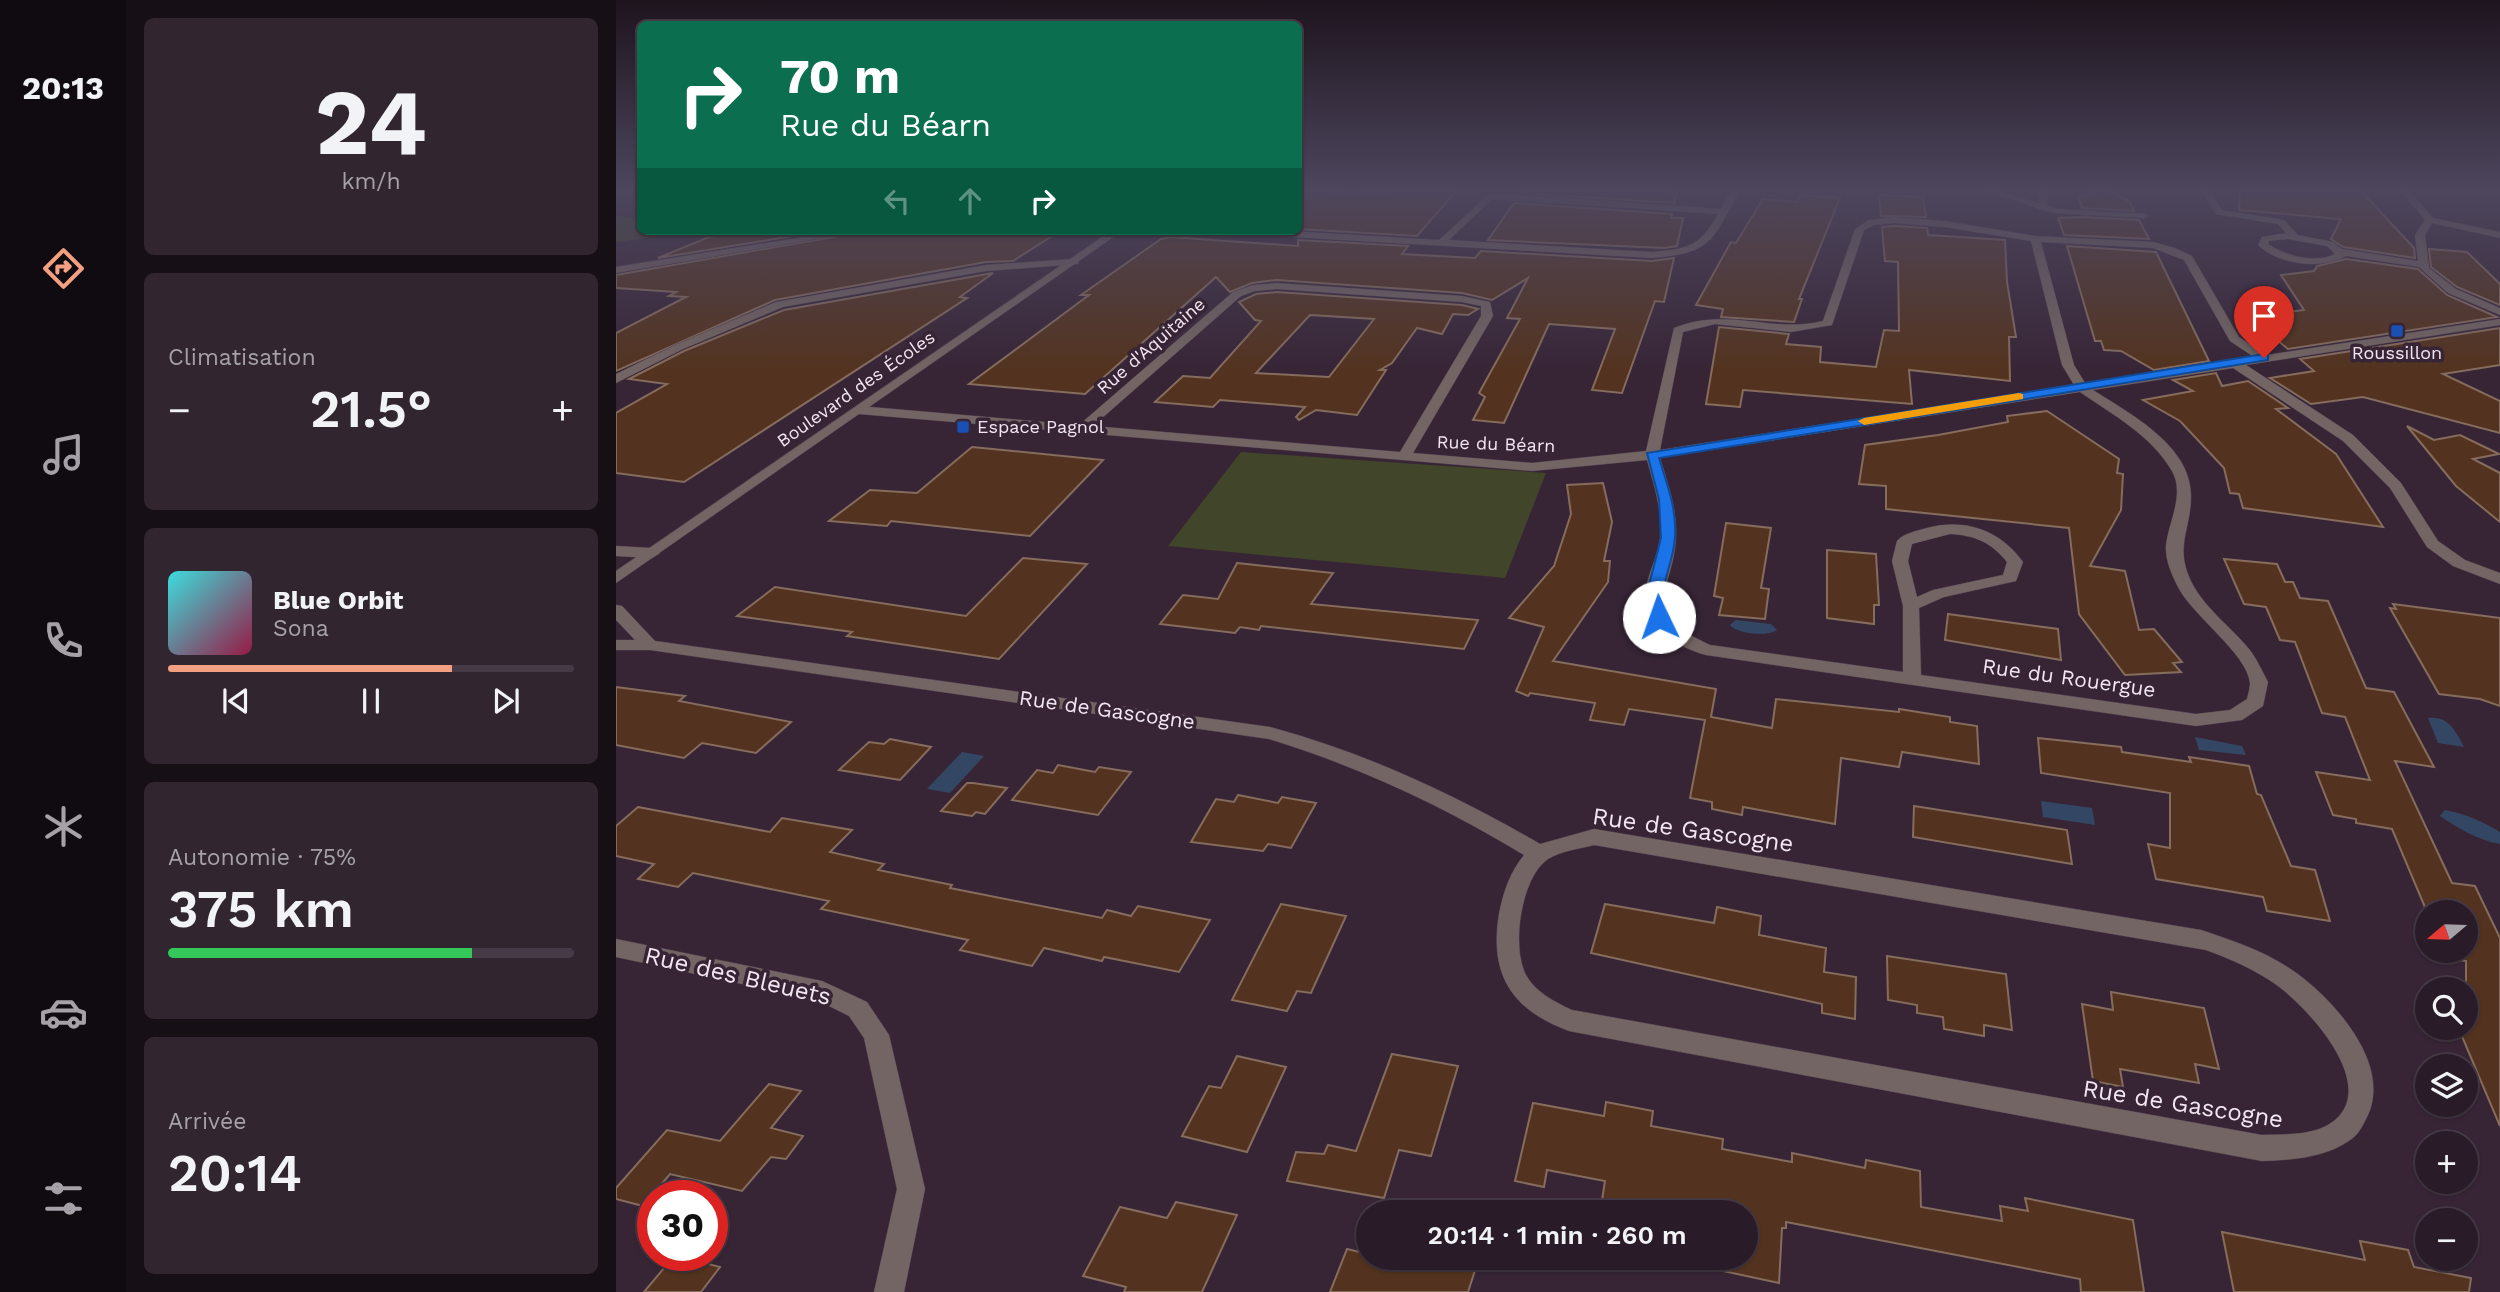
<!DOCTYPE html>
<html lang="fr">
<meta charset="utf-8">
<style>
body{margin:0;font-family:"Work Sans",sans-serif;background:#312530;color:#f1f3f6;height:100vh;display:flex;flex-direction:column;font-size:26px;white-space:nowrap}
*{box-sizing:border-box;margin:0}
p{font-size:23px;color:#a5a1a8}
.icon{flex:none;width:38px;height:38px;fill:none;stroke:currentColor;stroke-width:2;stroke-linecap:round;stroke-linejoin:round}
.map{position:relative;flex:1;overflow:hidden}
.panel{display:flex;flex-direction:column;gap:18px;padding:18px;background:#170f16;width:490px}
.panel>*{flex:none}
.guide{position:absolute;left:21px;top:21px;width:665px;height:214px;border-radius:10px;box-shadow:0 2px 5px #0004,0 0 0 2px #453a45;background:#0b6e4f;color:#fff;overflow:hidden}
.needle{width:46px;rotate:251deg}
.tools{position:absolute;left:1799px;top:900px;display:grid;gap:14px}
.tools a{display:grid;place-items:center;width:63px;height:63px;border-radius:50%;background:#291c28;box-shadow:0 2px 5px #0004,0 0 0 2px #453a45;font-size:35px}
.speed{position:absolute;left:21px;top:1180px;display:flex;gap:14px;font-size:35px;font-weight:700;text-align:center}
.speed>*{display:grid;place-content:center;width:91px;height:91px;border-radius:50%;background:#291c28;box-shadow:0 2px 5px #0004,0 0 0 2px #453a45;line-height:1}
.speed .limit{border:10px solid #d22;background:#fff;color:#111}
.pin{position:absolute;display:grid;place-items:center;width:60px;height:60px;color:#fff;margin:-72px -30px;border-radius:50% 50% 50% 0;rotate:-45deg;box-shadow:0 0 7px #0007}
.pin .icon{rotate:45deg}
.me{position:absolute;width:77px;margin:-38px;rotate:357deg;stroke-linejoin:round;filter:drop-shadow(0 0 5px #0008)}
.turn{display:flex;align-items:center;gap:24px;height:147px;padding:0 28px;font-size:32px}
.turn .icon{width:91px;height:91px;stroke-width:2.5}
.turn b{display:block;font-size:49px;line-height:60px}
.lanes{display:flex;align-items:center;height:66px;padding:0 28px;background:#0003;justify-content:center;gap:35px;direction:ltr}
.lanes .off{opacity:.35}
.big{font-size:52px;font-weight:600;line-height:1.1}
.panel .widget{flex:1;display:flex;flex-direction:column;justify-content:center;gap:10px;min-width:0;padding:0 24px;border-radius:10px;background:#312530}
.panel .dial{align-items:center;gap:0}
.dial b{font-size:91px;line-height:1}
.song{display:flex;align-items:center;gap:21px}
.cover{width:84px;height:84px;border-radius:10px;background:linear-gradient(135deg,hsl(180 70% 55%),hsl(340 70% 35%))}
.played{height:7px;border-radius:4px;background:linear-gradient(90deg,#f2a081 70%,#453a45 70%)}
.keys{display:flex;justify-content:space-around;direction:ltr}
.heat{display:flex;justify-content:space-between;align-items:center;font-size:38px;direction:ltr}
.charge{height:10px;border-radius:5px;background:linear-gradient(90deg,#34c759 75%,#453a45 0)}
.trip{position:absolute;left:740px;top:1200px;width:402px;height:70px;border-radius:35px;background:#291c28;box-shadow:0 2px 5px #0004,0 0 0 2px #453a45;font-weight:600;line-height:70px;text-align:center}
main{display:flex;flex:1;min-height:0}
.tabs{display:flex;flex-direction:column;width:126px;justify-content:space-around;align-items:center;background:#100b10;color:#a5a1a8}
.tabs .icon{width:49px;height:49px}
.tabs .current{color:#f2a081}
.tabs b{font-size:32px;color:#f1f3f6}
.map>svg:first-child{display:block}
.green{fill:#414529}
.water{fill:#334764}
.building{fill:#53331f;stroke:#856c5d;stroke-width:2;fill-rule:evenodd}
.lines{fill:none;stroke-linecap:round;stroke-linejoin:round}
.service-casing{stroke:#514050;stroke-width:2}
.minor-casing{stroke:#514050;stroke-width:1}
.tertiary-casing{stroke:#514050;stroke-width:1}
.service{fill:#736563;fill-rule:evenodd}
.minor{fill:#736563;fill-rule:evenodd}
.tertiary{fill:#736563;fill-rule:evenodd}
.route{fill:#1a73e8;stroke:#114b97;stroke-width:2}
.slow{fill:#f59e0b}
.transit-dot{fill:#1a4fb4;stroke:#372536;stroke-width:2.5}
.labels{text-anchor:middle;stroke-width:7;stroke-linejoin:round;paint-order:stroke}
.far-street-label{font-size:18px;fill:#f2e6f1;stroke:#372536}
.far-poi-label{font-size:18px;fill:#f2e6f1;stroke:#372536}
.street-label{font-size:21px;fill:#f2e6f1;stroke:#372536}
.near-street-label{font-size:24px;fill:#f2e6f1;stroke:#372536}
</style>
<main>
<nav class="tabs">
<b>20:13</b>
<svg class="icon current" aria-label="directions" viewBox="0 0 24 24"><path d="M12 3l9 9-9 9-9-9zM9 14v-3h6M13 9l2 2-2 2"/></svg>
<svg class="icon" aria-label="music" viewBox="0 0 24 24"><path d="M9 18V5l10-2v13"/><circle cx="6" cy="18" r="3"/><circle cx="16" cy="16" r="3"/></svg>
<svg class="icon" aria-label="phone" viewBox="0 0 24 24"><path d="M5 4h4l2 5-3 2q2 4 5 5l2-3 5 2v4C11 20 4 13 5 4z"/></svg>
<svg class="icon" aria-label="climate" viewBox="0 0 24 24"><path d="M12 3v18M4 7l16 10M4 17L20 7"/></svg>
<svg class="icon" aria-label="car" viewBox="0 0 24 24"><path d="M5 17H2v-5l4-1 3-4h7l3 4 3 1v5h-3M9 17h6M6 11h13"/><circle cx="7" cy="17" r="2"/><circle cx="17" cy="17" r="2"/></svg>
<svg class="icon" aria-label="filters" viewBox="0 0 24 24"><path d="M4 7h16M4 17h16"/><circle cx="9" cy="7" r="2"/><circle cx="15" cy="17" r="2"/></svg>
</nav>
<section class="panel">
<div class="widget dial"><b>24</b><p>km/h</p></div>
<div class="widget"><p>Climatisation</p>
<div class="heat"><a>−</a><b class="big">21.5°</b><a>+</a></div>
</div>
<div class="widget">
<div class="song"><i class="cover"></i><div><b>Blue Orbit</b><p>Sona</p></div></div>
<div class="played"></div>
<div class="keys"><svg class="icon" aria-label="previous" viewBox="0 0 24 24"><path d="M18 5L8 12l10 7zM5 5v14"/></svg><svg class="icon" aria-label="pause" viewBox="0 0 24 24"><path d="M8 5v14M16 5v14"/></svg><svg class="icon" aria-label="next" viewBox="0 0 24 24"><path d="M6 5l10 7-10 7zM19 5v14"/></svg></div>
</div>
<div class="widget"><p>Autonomie · 75%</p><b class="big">375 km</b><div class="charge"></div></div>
<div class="widget"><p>Arrivée</p><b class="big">20:14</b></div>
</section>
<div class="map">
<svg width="1884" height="1292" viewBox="0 0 1884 1292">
<rect width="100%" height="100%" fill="#372536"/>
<!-- green -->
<g class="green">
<polygon points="0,216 24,218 24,231 83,231 0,242"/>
<polygon points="625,452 930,473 889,578 552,546"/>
</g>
<!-- water -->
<g class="water">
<path d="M1120,620l35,4 6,6c-10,7 -40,4 -47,-5z"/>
<path d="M1812,718c21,-2 27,12 36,29l-26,-4z"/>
<polygon points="1579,737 1626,746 1630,755 1583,750"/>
<polygon points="346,752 368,756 334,793 311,789"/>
<polygon points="1425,801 1476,808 1479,825 1427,817"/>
<path d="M1829,810c20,4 37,11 55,22v12c-22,-4 -41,-15 -60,-28z"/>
</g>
<!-- building -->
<g class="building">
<polygon points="682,190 730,192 841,190 801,236 682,229"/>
<polygon points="907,190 1026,190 1061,192 1058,203 905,193"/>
<polygon points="1473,190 1491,190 1513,201 1518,211 1466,208 1462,195 1475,196"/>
<polygon points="1624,190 1744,190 1798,248 1799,258 1727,247 1715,239 1725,219 1623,210"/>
<polygon points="1184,195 1224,198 1183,299 1186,299 1178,322 1105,317 1107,309 1080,305 1115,242 1120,243 1147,199 1181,202"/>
<polygon points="1263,195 1307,197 1310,217 1265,216"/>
<polygon points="898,203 1056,214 1055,218 1067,218 1061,246 1048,248 872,240"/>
<polygon points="1468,217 1523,220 1533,239 1448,235 1442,218"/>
<polygon points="1278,226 1311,228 1312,235 1389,240 1391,282 1400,337 1393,337 1394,381 1293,370 1296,404 1127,390 1124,407 1090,404 1103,327 1173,334 1170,344 1205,347 1204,362 1260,367 1268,330 1283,331 1282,262 1269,261 1266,227"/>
<polygon points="133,231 208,231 42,258 93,237"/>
<polygon points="251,231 368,231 436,236 397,261 370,262 159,300 0,371 0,333 70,297 53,296 60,292 0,288 0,275"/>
<polygon points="555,237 682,246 682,240 792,246 786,254 859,258 865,251 1036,261 1058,258 1048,302 1039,301 1006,393 976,390 999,329 933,324 888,423 857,420 869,397 863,393 904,319 891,318 912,278 876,300 846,293 661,280 636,283 614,292 600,277 469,394 353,384 473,295 465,295 545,239"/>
<polygon points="1451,246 1540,252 1593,361 1538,370 1505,351 1488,350 1485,341 1479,341"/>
<polygon points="1813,249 1851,252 1884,284 1884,305 1841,287 1815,267"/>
<polygon points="1730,259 1802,269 1831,295 1881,317 1672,349 1633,317 1688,310 1665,275 1698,271 1701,266"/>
<polygon points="377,273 344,297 351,298 68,482 0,473 0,413 51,384 13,379 68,351 168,310"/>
<path d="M661,292l185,13 16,4 -10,6 -15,-1 -11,20 -25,-6 -25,35 -12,7h6l-29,45 -41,-5 -17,10 -3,-3 9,-10 -85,-7 -7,7 -58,-5 28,-26 27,2 51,-57 -6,-1 -16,-18 17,-8zM694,315l64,4 -45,58 -73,-4z"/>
<polygon points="1884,328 1884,365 1827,374 1884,401 1884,433 1747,397 1695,404 1654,378 1698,371 1684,359"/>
<polygon points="1600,373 1606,386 1632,381 1672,408 1660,409 1720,454 1767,527 1627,508 1623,494 1614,493 1608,468 1564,421 1527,400 1577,391 1557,380"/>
<polygon points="1431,411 1503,459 1501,473 1507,474 1505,510 1474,566 1509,571 1523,630 1538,629 1566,662 1557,663 1565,672 1509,675 1463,614 1453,528 1270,509 1270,486 1243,484 1249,445 1322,435 1392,422 1391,416"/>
<polygon points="1791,426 1818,440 1844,435 1883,454 1857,459 1884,473 1884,522 1840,486"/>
<polygon points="356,447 487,460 414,536 275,521 271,526 213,521 254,490 301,493"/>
<polygon points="987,483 996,522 988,561 994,561 992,582 937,661 1100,689 1095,717 1156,728 1160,699 1283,712 1283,709 1334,717 1334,722 1361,726 1363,764 1286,752 1283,767 1225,758 1219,824 1127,807 1126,815 1096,809 1096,802 1074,798 1089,720 1013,709 1008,725 974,720 979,703 914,693 912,696 900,691 928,627 893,618 938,566 955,514 951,485"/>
<polygon points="1110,523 1155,528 1145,588 1153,589 1149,619 1103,615 1107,598 1098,596"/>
<polygon points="1211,550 1260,554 1263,605 1258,605 1258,624 1211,618"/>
<polygon points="407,558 471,564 383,659 231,636 236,632 121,616 159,587 350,616"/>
<polygon points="1608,559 1661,564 1669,582 1677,582 1684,598 1712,601 1750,688 1778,692 1818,767 1779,761 1836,883 1859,886 1884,938 1884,1126 1842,1027 1850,1027 1850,961 1831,959 1828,950 1850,950 1850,912 1811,912 1776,829 1740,823 1740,819 1717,815 1700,772 1754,780 1729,717 1706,713 1679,642 1664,640 1650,607 1628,604"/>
<polygon points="621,563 717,573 695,604 862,620 848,649 645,626 643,630 624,627 619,633 544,624 567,595 602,599"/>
<polygon points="1777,604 1884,618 1884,706 1864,699 1823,694 1774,608 1780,609"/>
<polygon points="1332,614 1442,629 1445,660 1329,640"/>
<polygon points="0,687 69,696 63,701 175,722 140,753 86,743 68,758 0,745"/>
<polygon points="1422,738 1505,747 1506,752 1575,762 1573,757 1633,766 1641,794 1645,795 1675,866 1699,870 1714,921 1651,911 1647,897 1540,879 1532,844 1554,848 1554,793 1425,773"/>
<polygon points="274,739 315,747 284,780 223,770 253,742 268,744"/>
<polygon points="442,765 479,772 483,767 515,772 482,815 396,800 421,770 437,773"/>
<polygon points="351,783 357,783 391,788 369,814 360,812 356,816 325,811"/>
<polygon points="622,795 662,803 666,797 700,803 675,848 652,844 647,851 575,842 600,799 618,802"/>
<polygon points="1298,806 1451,830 1456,864 1297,837"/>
<polygon points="22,807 154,832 166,818 236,830 214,852 268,864 262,870 336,885 334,888 486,918 491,910 515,916 522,906 594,920 563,972 488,957 486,961 428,948 416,966 344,950 352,940 205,909 213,901 77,873 62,887 22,879 38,864 0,856 0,826"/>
<polygon points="665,904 730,916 695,993 681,991 671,1011 616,1000"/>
<polygon points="989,904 1098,923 1101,907 1145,916 1143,935 1210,948 1208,972 1240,977 1239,1019 1206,1013 1206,1004 975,953"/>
<polygon points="1271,956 1390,974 1396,1030 1368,1025 1368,1036 1328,1029 1327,1017 1301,1013 1301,1005 1272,1000"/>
<polygon points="1495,992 1588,1008 1603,1069 1579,1064 1583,1083 1504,1069 1507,1087 1477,1081 1466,1004 1497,1010"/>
<polygon points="776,1054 842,1066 815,1156 783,1150 768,1198 671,1181 680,1152 708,1154 712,1145 740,1151"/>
<polygon points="621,1056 670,1067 631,1152 566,1136 593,1086 605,1088"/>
<polygon points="153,1084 185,1091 155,1128 187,1136 170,1159 155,1157 126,1191 54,1174 27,1206 0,1199 0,1188 51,1130 104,1141"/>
<polygon points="990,1102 1037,1111 1035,1126 1107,1139 1106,1149 1176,1162 1176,1153 1249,1168 1250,1160 1304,1171 1305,1207 1386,1221 1384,1206 1412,1211 1409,1198 1517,1220 1528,1292 1465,1292 1464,1279 1170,1222 1170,1228 1166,1228 1163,1283 1107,1271 1108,1258 1130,1258 1130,1213 984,1213 989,1181 931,1170 928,1187 899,1181 917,1103 988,1116"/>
<polygon points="560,1202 621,1215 586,1292 508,1292 510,1287 467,1276 504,1207 551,1218"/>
<polygon points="1606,1232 1749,1260 1744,1241 1792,1250 1798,1267 1855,1278 1853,1292 1618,1292"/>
<polygon points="731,1249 752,1254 752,1258 863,1258 852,1292 714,1292"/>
<polygon points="59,1255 104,1267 85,1292 28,1292"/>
</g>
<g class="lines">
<defs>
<polygon id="service" points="1427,205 1441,209 1528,214 1532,216 1528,218 1440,213 1424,209"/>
<g id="minor">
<path d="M1116,190h8c-28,50 -26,63 -88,68l-412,-24 -5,-3h54l150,9 51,-47 231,16zM876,199l226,15c-18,33 -31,35 -66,38l-203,-12z"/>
<polygon points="1367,190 1380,190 1423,203 1424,190 1432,190 1431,207 1424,209"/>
<path d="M1585,190h8l13,20 62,10 14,15 35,7 9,7 76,12 -3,-26 10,-15 -25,-30h9l24,28 67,14v6l-68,-15 -7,12 4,33 27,21 44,19v7l-52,-22 -29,-26 -73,-11c-25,14 -67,9 -88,-11l4,-8 24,-4 -8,-9 -62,-10zM1672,239l39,7 8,8c-20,10 -49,2 -67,-10l1,-3z"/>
<path d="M1278,217l51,4 90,15 118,6 22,6 17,8 47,81 28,18 233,-36v6l-254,40 107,70 48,48 37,58 27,19 35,13v11l-47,-18 -26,-19 -37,-59 -47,-47 -110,-73 -140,22c37,24 98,55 98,106 0,35 -18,52 2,89 13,24 39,43 56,64 8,10 13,22 19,33l-5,24 -21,14 -46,6 -490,-71c-25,-6 -63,-29 -61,-59 1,-20 13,-38 15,-58 3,-27 -6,-53 -13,-78l-115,11 -673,-57 -6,-4 6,-4 220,19 154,-133 20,-7 24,-2 185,13 28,6 3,14 -80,137 119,10 114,-12 28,-123c55,-22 97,6 149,-7l32,-92 14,-9zM1278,223l51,4 86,14 31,124 12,20 -414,65 23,-118 32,-8 76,8 41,-7 32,-95 10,-5zM1425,242l112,6 31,12 46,81 24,16 -169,26 -11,-18zM661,289l185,13 19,4v10l-81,136 -307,-26 148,-130 14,-5zM1464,392c33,23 71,43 92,79 13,23 -3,50 -6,74 -1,14 5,28 11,40 13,29 70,68 73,98 0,5 -2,12 -3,16l-17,11 -34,4 -275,-39 -2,-67 25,-11 72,-16 7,-19c-23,-32 -58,-44 -96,-34 -10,3 -23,5 -30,13l-5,20 11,45v66l-193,-27c-76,-35 -37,-50 -34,-108 1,-28 -8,-53 -16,-79zM1334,534c25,1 42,9 57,28l-4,13 -70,15 -16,7 -9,-36 4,-17z"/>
<polygon points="225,231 248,231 0,273 0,267"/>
<polygon points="458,259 462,260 462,264 370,271 167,307 67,349 0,383 0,374 59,345 160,302 370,265"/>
<polygon points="0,546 36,548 44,553 36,558 0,556"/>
<path d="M0,605l6,1 33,35 615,86c96,26 184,67 270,117l54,-15 607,101c36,12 72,24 102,48 37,29 90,91 63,141 -4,8 -8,16 -16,21 -25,18 -59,20 -88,21l-693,-130c-57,-21 -80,-56 -70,-117 4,-21 11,-42 25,-59 -81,-49 -164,-88 -255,-116l-619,-89h-34v-10h19l-19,-20zM978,845l612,105c25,9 50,20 72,36 31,23 104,102 53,137 -19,13 -47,11 -69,12l-690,-125c-17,-8 -37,-18 -46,-35 -15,-28 -5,-98 22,-116 13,-8 31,-10 46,-14z"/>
<polygon points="0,939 206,981 251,1002 273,1035 309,1189 288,1292 258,1292 281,1189 248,1038 233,1016 201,1000 0,957"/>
</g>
<polygon id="tertiary" points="495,231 506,231 0,583 0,571"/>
</defs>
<!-- service casing -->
<use href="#service" class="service-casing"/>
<!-- minor casing -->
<use href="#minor" class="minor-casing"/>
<!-- tertiary casing -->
<use href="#tertiary" class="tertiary-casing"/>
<!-- service -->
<use href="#service" class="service"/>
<!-- minor -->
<use href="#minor" class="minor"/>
<!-- tertiary -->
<use href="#tertiary" class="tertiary"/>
</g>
<!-- sky -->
<linearGradient id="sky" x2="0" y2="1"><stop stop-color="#1e141e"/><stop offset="0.51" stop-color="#4d465d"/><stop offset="1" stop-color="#4d465d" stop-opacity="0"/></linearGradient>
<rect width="1884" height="371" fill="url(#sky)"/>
<!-- route -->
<path class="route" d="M1648,354l4,1v5l-609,98c8,26 18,52 16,79 -2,32 -18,45 -8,80l-8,4 -8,-4 -5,-20 15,-59 -2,-39 -12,-46z"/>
<!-- slow -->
<polygon class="slow" points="1403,393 1407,394 1407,399 1248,425 1242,421 1248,418"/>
<!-- markers -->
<g class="transit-dot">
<rect x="1774" y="324" width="14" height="14" rx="3.5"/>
<rect x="340" y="420" width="14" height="14" rx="3.5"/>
</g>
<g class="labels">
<!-- far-street labels -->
<g class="far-street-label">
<text transform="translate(535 346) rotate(-41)" y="6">Rue d'Aquitaine</text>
<text transform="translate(240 389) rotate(-35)" y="6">Boulevard des Écoles</text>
<text transform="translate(880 444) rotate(2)" y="6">Rue du Béarn</text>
</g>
<!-- far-poi labels -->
<g class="far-poi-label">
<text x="1781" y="359">Roussillon</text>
<text x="361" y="433" text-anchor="start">Espace Pagnol</text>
</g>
<!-- street labels -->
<g class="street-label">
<text transform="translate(1453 678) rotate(8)" y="7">Rue du Rouergue</text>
<text transform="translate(491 710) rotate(8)" y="7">Rue de Gascogne</text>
</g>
<!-- near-street labels -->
<g class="near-street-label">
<text transform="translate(1077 830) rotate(8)" y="8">Rue de Gascogne</text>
<text transform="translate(122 976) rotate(13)" y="8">Rue des Bleuets</text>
<text transform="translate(1567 1104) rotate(9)" y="8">Rue de Gascogne</text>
</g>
</g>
</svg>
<div class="tools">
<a><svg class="needle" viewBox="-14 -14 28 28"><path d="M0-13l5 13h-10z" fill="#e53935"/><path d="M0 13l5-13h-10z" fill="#a5a1a8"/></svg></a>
<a><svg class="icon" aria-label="search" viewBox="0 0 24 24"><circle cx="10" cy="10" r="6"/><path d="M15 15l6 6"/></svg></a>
<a><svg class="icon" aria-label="layers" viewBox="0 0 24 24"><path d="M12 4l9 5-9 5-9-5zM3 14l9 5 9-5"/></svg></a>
<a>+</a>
<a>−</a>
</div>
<div class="speed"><div class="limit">30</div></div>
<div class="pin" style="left:1648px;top:358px;background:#d93025"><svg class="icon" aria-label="arrive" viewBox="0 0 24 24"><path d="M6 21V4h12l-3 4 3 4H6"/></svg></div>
<svg class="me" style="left:1043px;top:617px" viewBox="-20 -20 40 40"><circle r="19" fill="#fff"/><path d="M0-13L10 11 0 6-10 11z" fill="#1a73e8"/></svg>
<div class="trip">20:14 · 1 min · 260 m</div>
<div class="guide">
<div class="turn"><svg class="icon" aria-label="right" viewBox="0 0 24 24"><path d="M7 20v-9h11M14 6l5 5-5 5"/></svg><div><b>70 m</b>Rue du Béarn</div></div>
<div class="lanes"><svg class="icon off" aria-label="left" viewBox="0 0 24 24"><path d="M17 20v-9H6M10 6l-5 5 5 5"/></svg><svg class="icon off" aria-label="ahead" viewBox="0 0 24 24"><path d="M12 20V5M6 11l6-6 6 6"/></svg><svg class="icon" aria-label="right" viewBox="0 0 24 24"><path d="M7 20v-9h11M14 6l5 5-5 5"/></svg></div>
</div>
</div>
</main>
